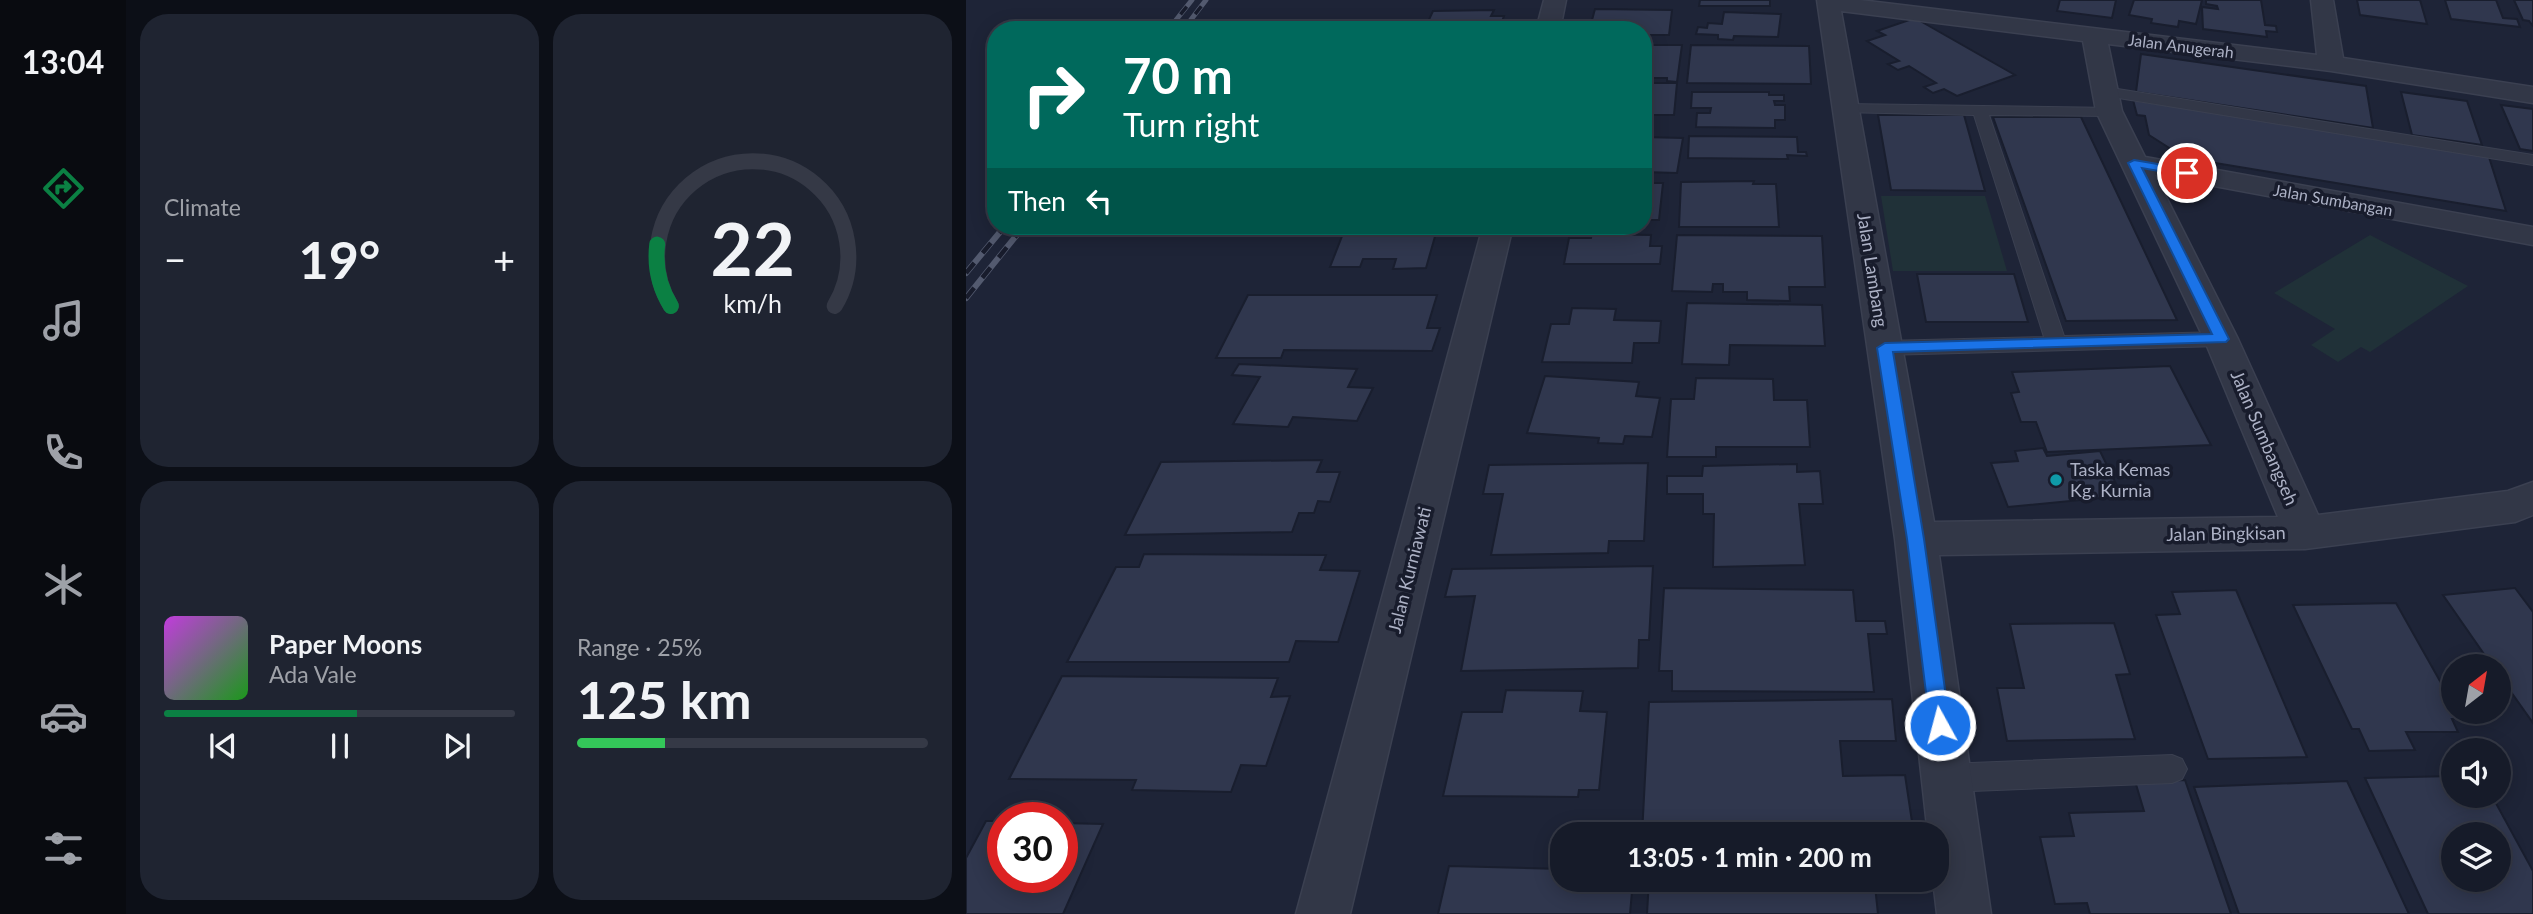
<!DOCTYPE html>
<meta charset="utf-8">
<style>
body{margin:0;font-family:Lato,sans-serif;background:#1f2431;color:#f1f3f6;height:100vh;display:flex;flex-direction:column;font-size:26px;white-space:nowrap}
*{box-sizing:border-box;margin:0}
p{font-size:23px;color:#9ea1a8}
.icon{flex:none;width:38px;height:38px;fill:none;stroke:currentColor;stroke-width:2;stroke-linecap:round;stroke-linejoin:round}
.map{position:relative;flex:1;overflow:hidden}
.side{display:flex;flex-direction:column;gap:14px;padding:14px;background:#0c0f17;width:840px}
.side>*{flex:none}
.top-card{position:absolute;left:21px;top:21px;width:665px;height:214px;border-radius:28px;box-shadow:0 4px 18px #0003,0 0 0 2px #353946;background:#00695c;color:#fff;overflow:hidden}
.needle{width:46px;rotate:31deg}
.fabs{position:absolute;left:1475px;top:654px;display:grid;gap:14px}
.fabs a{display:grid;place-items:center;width:70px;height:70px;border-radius:50%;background:#161b29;box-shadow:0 4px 18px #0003,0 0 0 2px #353946;font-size:35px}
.speed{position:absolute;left:21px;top:802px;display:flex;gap:14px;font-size:35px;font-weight:700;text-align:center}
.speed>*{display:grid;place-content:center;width:91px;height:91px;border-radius:50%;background:#161b29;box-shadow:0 4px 18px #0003,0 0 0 2px #353946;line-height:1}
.speed .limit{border:10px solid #d22;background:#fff;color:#111}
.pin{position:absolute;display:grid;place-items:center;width:60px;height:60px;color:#fff;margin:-30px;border:4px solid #fff;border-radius:50%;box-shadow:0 2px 7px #0007}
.me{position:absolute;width:77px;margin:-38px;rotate:353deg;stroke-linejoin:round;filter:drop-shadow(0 0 5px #0008)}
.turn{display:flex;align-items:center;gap:24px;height:147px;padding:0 21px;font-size:32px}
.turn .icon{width:91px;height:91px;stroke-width:2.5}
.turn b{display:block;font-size:49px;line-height:60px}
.then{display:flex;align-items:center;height:66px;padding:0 21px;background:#0003;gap:14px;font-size:26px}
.big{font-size:52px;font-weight:700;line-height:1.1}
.side .card{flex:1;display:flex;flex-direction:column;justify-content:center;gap:10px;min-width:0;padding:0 24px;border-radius:28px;background:#1f2431}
.side .dial{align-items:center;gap:0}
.dial svg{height:182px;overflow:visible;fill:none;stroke:#353946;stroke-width:7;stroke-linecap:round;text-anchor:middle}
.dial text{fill:#f1f3f6;stroke:none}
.song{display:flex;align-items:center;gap:21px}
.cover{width:84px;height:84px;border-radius:10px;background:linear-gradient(135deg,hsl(290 70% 55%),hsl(120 70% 35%))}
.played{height:7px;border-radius:4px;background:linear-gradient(90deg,#0b8043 55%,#353946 55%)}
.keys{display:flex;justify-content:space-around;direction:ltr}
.heat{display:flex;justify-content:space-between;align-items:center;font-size:38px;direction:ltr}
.charge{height:10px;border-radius:5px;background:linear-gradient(90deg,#34c759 25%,#353946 0)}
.side .tiles{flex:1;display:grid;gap:14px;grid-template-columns:repeat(2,1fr)}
.trip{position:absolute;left:584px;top:822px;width:399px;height:70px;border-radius:28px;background:#161b29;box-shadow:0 4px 18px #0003,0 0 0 2px #353946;font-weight:700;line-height:70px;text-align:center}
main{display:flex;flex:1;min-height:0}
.tabs{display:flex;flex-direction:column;width:126px;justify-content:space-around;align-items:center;background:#090b10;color:#9ea1a8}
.tabs .icon{width:49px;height:49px}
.tabs .selected{color:#0b8043}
.tabs b{font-size:32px;color:#f1f3f6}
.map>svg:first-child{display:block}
.green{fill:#203138}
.building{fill:#30374e;stroke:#191e2e;stroke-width:2;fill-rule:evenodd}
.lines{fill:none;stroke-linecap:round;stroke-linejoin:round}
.lane-casing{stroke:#3b4051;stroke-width:2}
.street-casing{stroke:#3b4051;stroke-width:3}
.lane{fill:#323747;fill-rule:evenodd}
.street{fill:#323747;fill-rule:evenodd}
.rail-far1-casing{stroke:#535a6f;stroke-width:5}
.rail-casing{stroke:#535a6f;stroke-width:6}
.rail-far1{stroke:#181c2c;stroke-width:3.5;stroke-dasharray:10;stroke-linecap:butt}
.rail{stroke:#181c2c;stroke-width:4.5;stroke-dasharray:13;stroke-linecap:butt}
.route{fill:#1a73e8;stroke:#114b97;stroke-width:2}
.culture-dot{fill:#0f9aa8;stroke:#181c2c;stroke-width:2.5}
.labels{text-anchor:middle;stroke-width:7;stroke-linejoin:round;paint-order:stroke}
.far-street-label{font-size:16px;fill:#acb1c5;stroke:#181c2c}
.street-label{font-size:18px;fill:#acb1c5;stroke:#181c2c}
.poi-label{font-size:18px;fill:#acb1c5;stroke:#181c2c;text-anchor:start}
</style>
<main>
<nav class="tabs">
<b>13:04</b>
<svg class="icon selected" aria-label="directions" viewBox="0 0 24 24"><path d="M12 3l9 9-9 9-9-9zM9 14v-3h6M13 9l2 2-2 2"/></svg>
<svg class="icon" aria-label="music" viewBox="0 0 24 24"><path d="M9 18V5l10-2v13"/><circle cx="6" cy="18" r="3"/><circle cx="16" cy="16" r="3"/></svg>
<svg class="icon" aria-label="phone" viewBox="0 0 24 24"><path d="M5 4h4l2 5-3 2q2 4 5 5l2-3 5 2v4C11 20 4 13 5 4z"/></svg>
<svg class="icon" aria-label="climate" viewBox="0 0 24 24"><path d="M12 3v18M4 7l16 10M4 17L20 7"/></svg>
<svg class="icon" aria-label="car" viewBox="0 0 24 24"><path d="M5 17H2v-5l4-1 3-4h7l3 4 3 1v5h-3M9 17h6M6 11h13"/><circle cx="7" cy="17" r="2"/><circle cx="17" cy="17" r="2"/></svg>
<svg class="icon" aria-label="filters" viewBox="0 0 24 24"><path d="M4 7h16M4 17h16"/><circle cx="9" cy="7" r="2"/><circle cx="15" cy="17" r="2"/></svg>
</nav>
<section class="side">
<div class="tiles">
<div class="card"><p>Climate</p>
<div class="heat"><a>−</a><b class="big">19°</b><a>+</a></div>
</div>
<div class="card dial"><svg viewBox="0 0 100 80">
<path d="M14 69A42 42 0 1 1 86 69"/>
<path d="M14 69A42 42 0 0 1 8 42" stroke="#0b8043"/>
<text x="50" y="56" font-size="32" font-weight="700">22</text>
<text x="50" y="72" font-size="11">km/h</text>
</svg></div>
<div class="card">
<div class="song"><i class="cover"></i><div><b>Paper Moons</b><p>Ada Vale</p></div></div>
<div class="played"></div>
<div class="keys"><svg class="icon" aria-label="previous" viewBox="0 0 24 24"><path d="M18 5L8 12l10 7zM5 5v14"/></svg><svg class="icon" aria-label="pause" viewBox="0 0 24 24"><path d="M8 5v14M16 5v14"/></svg><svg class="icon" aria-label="next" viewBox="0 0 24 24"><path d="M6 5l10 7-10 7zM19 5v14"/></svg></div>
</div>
<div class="card"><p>Range · 25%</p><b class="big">125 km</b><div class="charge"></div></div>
</div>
</section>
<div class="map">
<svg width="1567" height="914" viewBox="0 0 1567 914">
<rect width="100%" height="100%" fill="#1e2437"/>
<!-- green -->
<g class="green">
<polygon points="915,196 1019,196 1041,271 927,271"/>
<polygon points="1404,235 1502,286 1404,352 1395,347 1372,362 1345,345 1369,329 1308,293"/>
</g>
<!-- building -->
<g class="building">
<polygon points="734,0 804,0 804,6 733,6"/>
<polygon points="1094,0 1150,0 1146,18 1091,11"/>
<polygon points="1168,0 1236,0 1230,24 1213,21 1212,27 1185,23 1186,19 1163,15"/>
<polygon points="1240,0 1295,0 1299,25 1310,26 1311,32 1300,31 1301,37 1237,29 1236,7 1252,9 1251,6 1240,4"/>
<polygon points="1391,0 1454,0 1461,24 1394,15"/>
<polygon points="1479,0 1530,0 1537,18 1551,19 1554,27 1485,19"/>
<polygon points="1548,0 1567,0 1567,26 1563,21 1557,20"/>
<polygon points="629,9 706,10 703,35 677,35 677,30 615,30 618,20 626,20"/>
<polygon points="528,10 525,16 538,16 534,27 474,30 475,26 460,26 467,11"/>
<polygon points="758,12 815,14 812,37 768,36 767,40 752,39 752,35 730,34 732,27 741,28 742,23 756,24"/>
<polygon points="949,18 1049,75 991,96 978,89 967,93 958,87 970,83 943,66 932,70 922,64 933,61 901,41 919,35 911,31"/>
<polygon points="677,45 716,45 711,82 701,81 701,78 677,78"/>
<polygon points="725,45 843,46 845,84 721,83"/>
<polygon points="1175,54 1400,86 1407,128 1170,92"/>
<polygon points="677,83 711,83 708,115 677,115"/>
<polygon points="726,92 803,92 803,95 818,95 818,101 808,101 809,105 819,105 819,120 809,120 809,128 730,127 731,113 744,113 745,108 725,108"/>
<polygon points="1435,92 1501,101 1516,145 1446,135"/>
<polygon points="1167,100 1522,154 1540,211 1219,158 1183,135 1179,116 1171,115"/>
<polygon points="1535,105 1567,109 1567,151 1554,149"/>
<polygon points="912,115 998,115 1019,191 925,190"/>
<polygon points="1027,117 1115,117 1211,320 1100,321"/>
<polygon points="723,136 831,137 832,152 840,152 841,156 821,155 822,159 722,158"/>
<polygon points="677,137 717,138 711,173 677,172"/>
<polygon points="788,181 787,184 810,184 813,227 713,227 715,182"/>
<polygon points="677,183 697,183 693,220 677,220"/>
<polygon points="380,226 472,226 460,268 427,269 430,259 397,259 394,267 364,267"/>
<polygon points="626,234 685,235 684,246 696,246 694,264 598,264 603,238 625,238"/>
<polygon points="711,235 856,236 859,287 823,287 824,301 781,300 781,292 757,292 757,284 747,284 746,292 706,291"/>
<polygon points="951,274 1048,274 1062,322 960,322"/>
<polygon points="282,295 471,295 461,328 474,328 466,351 318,350 315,358 250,358"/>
<polygon points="721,303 856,305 859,346 764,345 763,365 716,364"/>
<polygon points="606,308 650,309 648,320 695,321 693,343 668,343 666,363 576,362 585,324 603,324"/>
<polygon points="273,364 391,369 382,387 407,388 391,421 327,417 322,427 267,424 294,377 266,375"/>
<polygon points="1204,366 1245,445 1081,452 1070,422 1055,422 1045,393 1053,392 1046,372"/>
<polygon points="579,376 673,382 670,396 694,398 686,437 659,436 657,444 632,443 633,438 561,433"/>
<polygon points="730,378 807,379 808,400 841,400 844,447 750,447 750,457 701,457 705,399 728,399"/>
<polygon points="1077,448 1081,456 1134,451 1156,496 1042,507 1025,463 1052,461 1049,451"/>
<polygon points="356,460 351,472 374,472 364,502 352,501 348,513 333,513 326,532 159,535 195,462"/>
<polygon points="682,463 678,541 643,541 642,553 525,555 537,494 517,494 523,465"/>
<polygon points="831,464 831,472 854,471 857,504 833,504 839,565 747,567 748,514 737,514 737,494 701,494 701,476 736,476 737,466"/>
<polygon points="178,554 360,555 354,570 394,571 372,642 330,641 323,662 101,662 150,567 173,567"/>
<polygon points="687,566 683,640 673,640 672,668 495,671 509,596 479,597 486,569"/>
<polygon points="698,588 887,590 890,621 919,621 921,634 902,634 908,692 706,691 706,671 693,671"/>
<polygon points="1549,588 1567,612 1567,723 1533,675 1533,667 1527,667 1477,595"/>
<polygon points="1270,590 1341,757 1242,759 1190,615 1214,614 1206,592"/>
<polygon points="1430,603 1488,706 1488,712 1491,712 1495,719 1486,719 1492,732 1440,732 1449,750 1403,751 1393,729 1386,729 1327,605"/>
<polygon points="1148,623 1164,674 1150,675 1169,739 1041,741 1031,688 1058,688 1044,624"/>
<polygon points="96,676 312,678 305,697 324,696 300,766 275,765 265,792 166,790 170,780 43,779"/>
<polygon points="540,690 617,691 614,711 641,712 633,790 613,790 612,797 477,796 496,712 536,712"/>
<polygon points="926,699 930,741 874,741 877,776 939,775 948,835 676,835 683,702"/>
<path d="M1488,776v20h38l41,75v43h-105l-63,-136zM1488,835h45v45h-45z"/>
<polygon points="1219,780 1265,914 1124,914 1121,903 1089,904 1074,837 1108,836 1103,813 1178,811 1169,781"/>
<polygon points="1381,781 1443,914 1273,914 1228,787"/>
<polygon points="20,821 37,821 37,877 96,877 96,823 137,824 97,914 0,914 0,858"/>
<polygon points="483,866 597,869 597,880 667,880 664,914 472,914"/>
<polygon points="683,880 940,880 941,885 909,886 912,914 681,914"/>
</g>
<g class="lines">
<defs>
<g id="lane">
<polygon points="1139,87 1567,155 1567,165 1134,95 1131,92"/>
<polygon points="880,104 1149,108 1151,111 1149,114 1143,116 1023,115 1098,336 1255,332 1262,334 1265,339 1262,344 1255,346 918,355 911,353 908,348 911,343 918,341 1078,337 1008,115 874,112 872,109"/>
<polygon points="1206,755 1216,759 1221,769 1216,779 1206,783 981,792 971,788 966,778 971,768 981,764"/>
</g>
<g id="street">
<polygon points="578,0 600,0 594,30 570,30"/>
<path d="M851,0h43l457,55 -6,-55h22l10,58 190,29v16l-202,-32 -223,-27 14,67 23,46 388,70v18l-378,-70 83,164 80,176 190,-24 25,-9v33l-18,7 -210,27 -366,6 52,359h-54l-4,-34h4v-45h-9l-33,-296zM875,11l242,30 13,70 108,228 74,178 -344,5z"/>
<polygon points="517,226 547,226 384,914 330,914"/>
</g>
</defs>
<!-- lane casing -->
<use href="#lane" class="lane-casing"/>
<!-- street casing -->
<use href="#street" class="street-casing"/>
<!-- lane -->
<use href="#lane" class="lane"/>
<!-- street -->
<use href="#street" class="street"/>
<defs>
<g id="rail-far1">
<polyline points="202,30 226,0"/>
<polyline points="217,30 240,0"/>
</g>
<g id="rail">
<polyline points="0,273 39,226"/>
<polyline points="0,298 58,226"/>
</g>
</defs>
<!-- rail-far1 casing -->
<use href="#rail-far1" class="rail-far1-casing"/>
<!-- rail casing -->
<use href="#rail" class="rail-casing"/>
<!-- rail-far1 -->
<use href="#rail-far1" class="rail-far1"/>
<!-- rail -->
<use href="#rail" class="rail"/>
</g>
<!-- route -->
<polygon class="route" points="1168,160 1221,169 1227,173 1221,176 1176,168 1263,339 1260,342 927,352 958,539 984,725 981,731 974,734 967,731 964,725 941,539 911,348 919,343 1246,334 1162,163"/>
<!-- markers -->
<circle class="culture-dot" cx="1090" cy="480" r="7"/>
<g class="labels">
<!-- far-street labels -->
<g class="far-street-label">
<text transform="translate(1215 46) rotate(7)" y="6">Jalan Anugerah</text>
<text transform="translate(1367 200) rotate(10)" y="6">Jalan Sumbangan</text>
</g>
<!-- street labels -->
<g class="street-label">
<text transform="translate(906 270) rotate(81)" y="6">Jalan Lambang</text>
<text transform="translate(1298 438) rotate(67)" y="6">Jalan Sumbangseh</text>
<text transform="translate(1260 534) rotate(-1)" y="6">Jalan Bingkisan</text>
<text transform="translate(444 570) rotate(-76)" y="6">Jalan Kurniawati</text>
</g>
<!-- poi labels -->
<g class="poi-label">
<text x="1104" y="476">Taska Kemas<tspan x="1104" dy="21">Kg. Kurnia</tspan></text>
</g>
</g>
</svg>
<div class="fabs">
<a><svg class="needle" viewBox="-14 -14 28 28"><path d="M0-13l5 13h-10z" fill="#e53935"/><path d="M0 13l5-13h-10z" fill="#9ea1a8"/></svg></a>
<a><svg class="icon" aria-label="sound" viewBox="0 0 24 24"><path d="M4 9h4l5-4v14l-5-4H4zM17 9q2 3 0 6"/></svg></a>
<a><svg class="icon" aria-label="layers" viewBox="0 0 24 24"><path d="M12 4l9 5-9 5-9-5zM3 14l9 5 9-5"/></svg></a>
</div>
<div class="speed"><div class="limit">30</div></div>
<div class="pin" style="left:1221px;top:173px;background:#d93025"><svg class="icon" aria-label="arrive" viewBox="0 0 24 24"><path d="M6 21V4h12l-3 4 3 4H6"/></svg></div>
<svg class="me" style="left:974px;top:725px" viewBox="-20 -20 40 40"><circle r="17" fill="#1a73e8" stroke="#fff" stroke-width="3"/><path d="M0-11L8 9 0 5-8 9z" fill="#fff"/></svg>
<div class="trip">13:05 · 1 min · 200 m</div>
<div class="top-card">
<div class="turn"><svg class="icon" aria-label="right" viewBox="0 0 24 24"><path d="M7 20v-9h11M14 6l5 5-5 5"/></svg><div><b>70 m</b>Turn right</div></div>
<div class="then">Then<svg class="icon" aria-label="left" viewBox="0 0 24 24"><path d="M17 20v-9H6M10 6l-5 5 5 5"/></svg></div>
</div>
</div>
</main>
